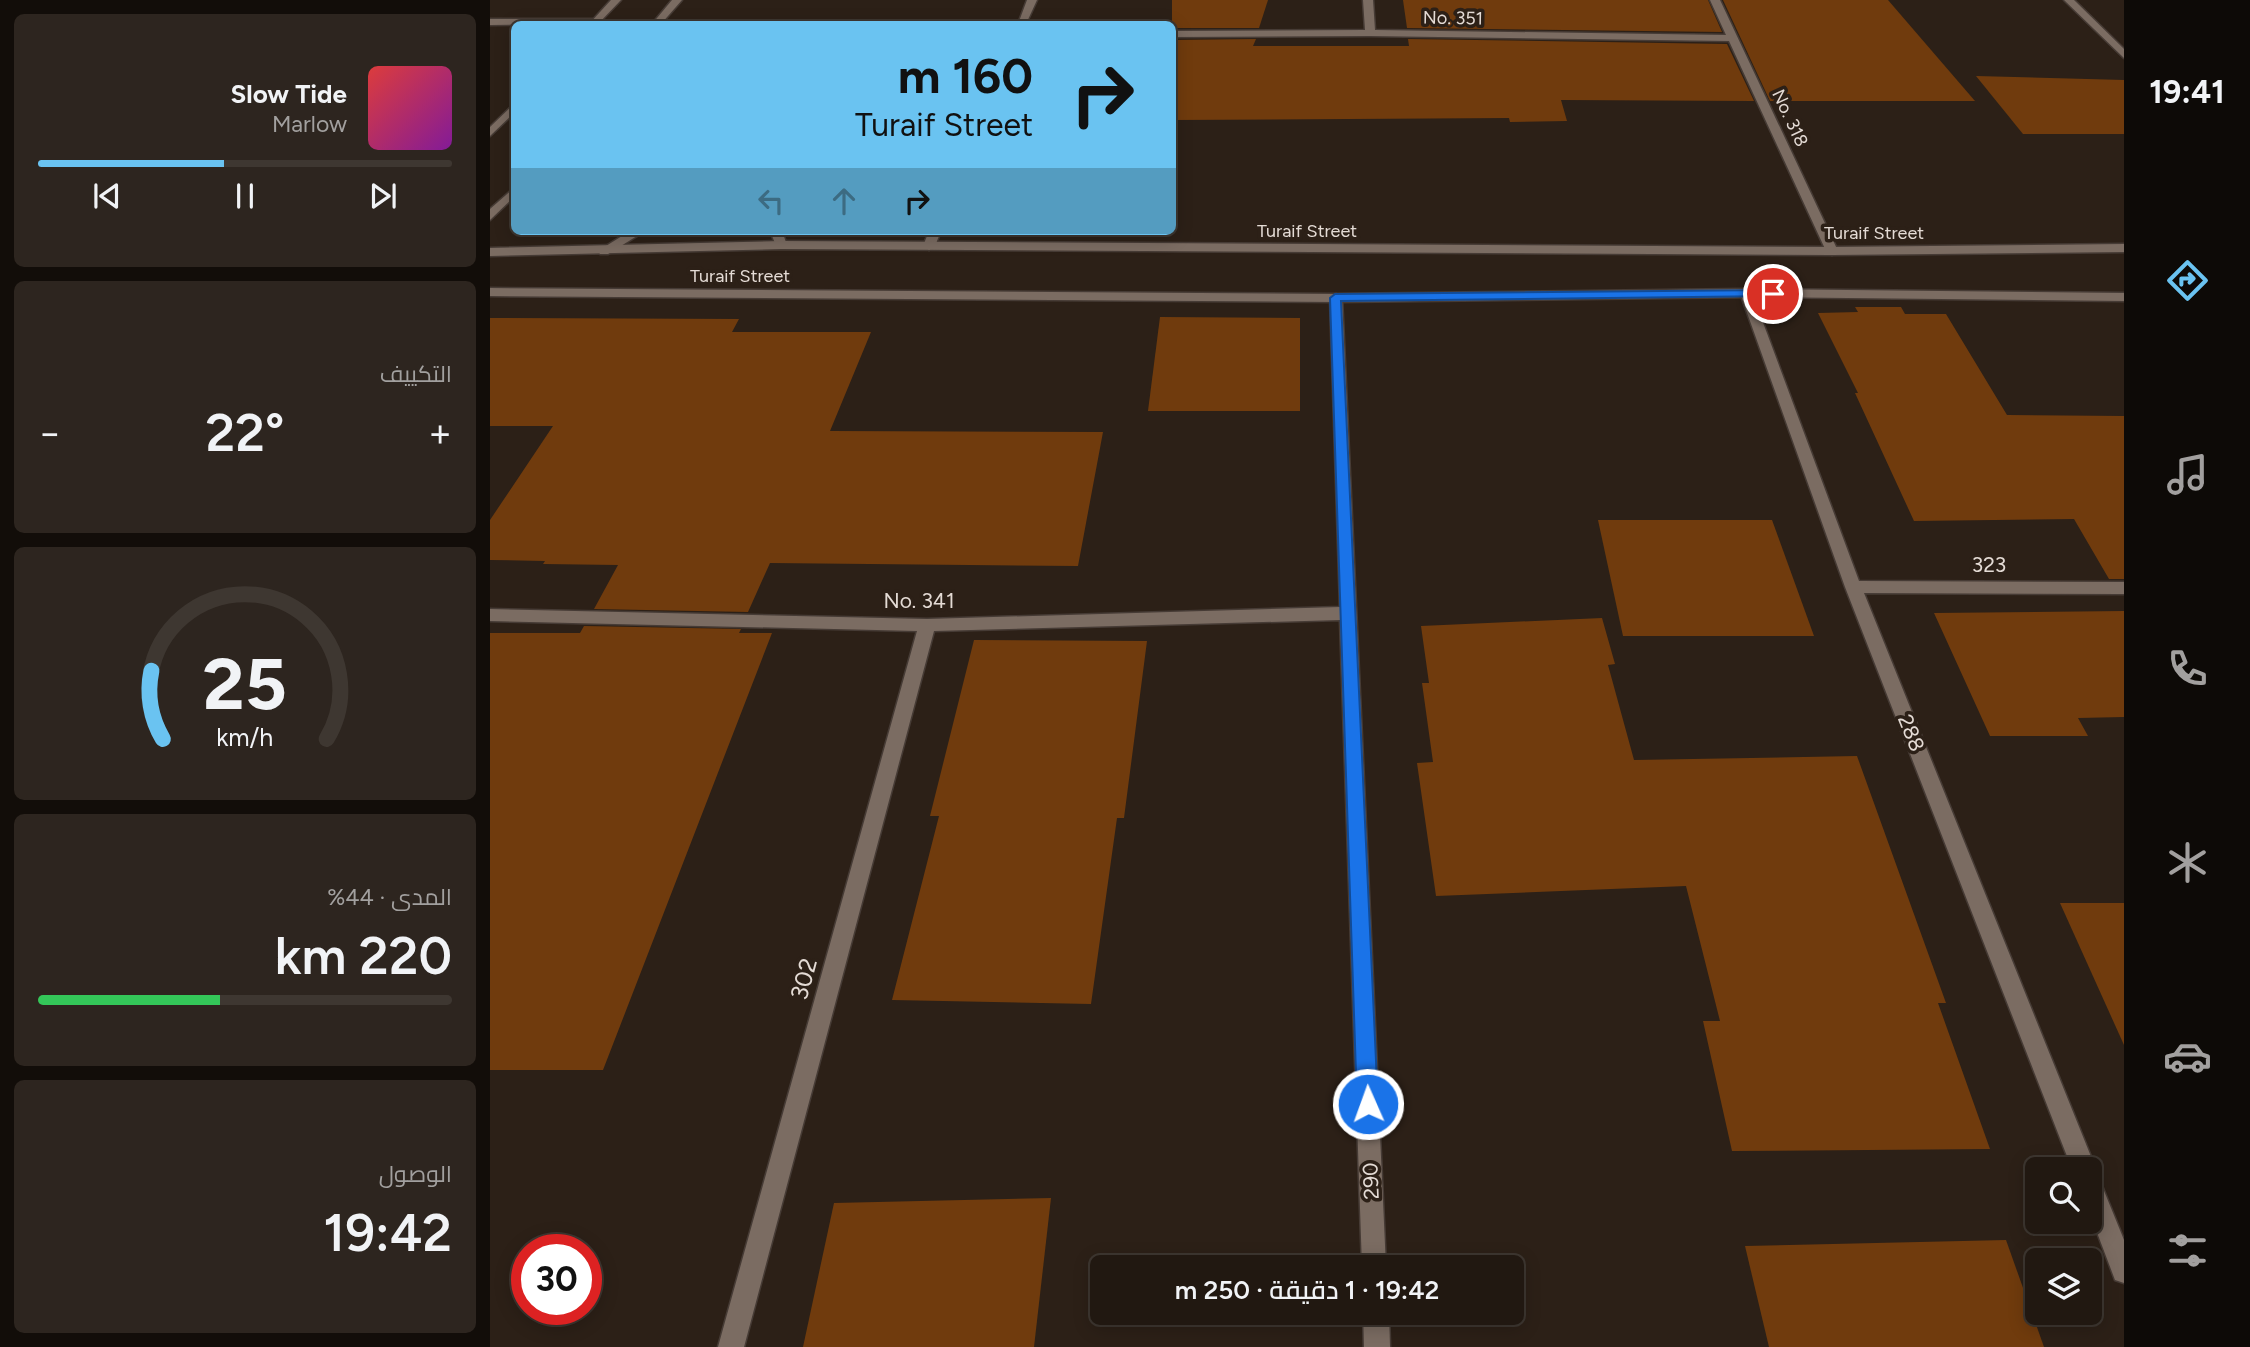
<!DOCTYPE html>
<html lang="ar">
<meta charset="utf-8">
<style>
body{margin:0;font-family:Figtree,Cairo,sans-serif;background:#2d251f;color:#f1f3f6;direction:rtl;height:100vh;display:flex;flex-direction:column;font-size:26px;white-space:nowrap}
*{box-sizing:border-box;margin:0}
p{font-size:23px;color:#a2a09f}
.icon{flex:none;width:38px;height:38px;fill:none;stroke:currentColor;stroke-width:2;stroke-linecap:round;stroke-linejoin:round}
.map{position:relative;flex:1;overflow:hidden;direction:ltr}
.panel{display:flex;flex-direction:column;gap:14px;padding:14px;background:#120d09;width:490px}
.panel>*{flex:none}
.guide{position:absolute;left:21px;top:21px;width:665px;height:214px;border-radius:10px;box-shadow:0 4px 18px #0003,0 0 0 2px #3e3731;direction:rtl;background:#6ac3f1;color:#111;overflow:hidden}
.tools{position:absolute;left:1535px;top:1157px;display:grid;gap:14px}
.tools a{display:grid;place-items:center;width:77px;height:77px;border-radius:10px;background:#211811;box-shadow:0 4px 18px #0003,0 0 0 2px #3e3731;font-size:35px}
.speed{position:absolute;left:21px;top:1234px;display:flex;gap:14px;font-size:35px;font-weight:700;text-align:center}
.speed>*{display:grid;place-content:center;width:91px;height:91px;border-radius:50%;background:#211811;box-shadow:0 4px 18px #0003,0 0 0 2px #3e3731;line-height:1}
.speed .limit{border:10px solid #d22;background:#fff;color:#111}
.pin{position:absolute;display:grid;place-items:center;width:60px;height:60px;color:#fff;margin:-30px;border:4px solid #fff;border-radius:50%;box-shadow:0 2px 7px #0007}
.me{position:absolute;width:77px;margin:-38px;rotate:358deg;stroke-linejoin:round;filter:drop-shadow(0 0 5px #0008)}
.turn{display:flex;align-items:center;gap:24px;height:147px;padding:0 28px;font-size:32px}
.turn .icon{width:91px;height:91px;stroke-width:2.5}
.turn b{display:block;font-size:49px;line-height:60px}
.lanes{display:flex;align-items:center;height:66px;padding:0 28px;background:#0003;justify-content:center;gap:35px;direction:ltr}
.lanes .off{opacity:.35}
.big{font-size:52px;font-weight:600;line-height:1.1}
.panel .tile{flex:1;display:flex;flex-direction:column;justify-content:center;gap:10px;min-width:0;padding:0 24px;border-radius:10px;background:#2d251f}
.panel .dial{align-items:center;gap:0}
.dial svg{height:182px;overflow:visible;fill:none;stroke:#3e3731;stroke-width:7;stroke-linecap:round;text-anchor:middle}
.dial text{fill:#f1f3f6;stroke:none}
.song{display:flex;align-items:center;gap:21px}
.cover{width:84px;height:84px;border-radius:10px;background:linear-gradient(135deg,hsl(0 70% 55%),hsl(290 70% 35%))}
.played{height:7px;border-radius:4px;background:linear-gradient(90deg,#6ac3f1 45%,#3e3731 45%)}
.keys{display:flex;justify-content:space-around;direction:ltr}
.heat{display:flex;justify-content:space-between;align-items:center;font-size:38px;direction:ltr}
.charge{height:10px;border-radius:5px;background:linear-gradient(90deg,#34c759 44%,#3e3731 0)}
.trip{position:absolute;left:600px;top:1255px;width:434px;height:70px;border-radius:10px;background:#211811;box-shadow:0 4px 18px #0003,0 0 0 2px #3e3731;font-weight:600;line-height:70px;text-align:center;direction:rtl}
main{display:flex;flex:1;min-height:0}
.tabs{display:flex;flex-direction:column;width:126px;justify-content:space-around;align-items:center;background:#0d0a07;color:#a2a09f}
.tabs .icon{width:49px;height:49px}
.tabs .current{color:#6ac3f1}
.tabs b{font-size:32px;color:#f1f3f6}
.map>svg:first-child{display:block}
.building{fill:#703b0d}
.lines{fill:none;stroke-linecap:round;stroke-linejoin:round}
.service-casing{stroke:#463b35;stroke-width:3}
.minor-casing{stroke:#463b35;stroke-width:3}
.tertiary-casing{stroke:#463b35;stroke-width:3}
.service{fill:#7b6c62;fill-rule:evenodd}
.minor{fill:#7b6c62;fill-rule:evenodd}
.tertiary{fill:#7b6c62;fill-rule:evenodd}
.route{fill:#1a73e8;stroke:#114b97;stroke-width:2}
.labels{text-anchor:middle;stroke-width:7;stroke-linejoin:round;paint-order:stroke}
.far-street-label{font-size:18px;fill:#e4dbd5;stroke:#2c2017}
.street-label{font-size:21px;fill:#e4dbd5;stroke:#2c2017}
.near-street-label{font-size:24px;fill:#e4dbd5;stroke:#2c2017}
</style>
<main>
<nav class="tabs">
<b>19:41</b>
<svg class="icon current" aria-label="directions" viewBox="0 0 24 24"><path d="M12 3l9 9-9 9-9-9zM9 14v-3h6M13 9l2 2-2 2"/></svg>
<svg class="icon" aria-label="music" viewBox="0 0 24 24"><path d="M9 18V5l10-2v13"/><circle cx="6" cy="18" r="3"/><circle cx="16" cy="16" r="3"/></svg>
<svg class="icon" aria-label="phone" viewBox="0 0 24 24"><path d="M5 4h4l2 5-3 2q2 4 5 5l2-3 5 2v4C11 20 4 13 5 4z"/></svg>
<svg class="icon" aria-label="climate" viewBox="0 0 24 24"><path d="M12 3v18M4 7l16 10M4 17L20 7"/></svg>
<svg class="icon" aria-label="car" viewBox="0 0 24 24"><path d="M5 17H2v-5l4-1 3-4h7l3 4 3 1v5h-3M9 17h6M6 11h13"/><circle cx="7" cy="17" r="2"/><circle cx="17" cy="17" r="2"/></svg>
<svg class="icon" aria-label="filters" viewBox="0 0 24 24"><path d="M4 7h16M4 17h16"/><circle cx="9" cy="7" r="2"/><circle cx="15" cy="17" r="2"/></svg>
</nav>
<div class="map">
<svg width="1634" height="1347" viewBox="0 0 1634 1347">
<rect width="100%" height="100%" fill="#2c2017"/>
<!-- building -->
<g class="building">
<polygon points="682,0 778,0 769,28 682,28"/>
<polygon points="913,0 1218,0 1232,32 917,28"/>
<polygon points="1233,0 1398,0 1485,101 1280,101"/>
<polygon points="766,39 763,46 919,46 918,39 1237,44 1264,101 1071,100 1077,121 1020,122 1019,118 682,120 682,40"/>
<polygon points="1486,76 1634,80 1634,134 1533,134"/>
<polygon points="1365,307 1411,307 1415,314 1456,314 1517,415 1634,416 1634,579 1619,579 1584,519 1424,521 1365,393 1368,393 1328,313 1368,312"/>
<polygon points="670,317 810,318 810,411 658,411"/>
<polygon points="0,318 249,319 242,332 381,332 340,431 613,432 588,566 280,563 258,612 104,609 128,565 53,564 55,561 0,560 0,520 63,426 0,426"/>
<polygon points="1108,520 1282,520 1324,636 1133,636"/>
<polygon points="1634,611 1634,717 1588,718 1598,736 1500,736 1444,613"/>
<polygon points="1112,618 1125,664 1118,665 1144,760 1367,756 1456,1003 1448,1003 1500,1149 1242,1151 1213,1021 1230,1021 1196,886 946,896 927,763 943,762 932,683 939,683 931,626"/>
<polygon points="94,626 251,629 249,633 282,633 113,1070 0,1070 0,633 90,633"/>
<polygon points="484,640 657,641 634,818 627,818 601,1004 402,1000 449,816 440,816"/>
<polygon points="1570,903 1634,903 1634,1045"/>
<polygon points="561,1198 544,1347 313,1347 344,1203"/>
<polygon points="1516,1240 1554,1347 1279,1347 1255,1246"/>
</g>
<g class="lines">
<defs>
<g id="service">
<polygon points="140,231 155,231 118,254 110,254 108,251"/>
<polygon points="280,231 292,231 297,245 295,248 287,248"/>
</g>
<g id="minor">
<polygon points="537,0 547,0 536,24 528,24"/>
<polygon points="873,0 883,0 885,30 1236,35 1220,0 1230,0 1348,251 1342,255 1336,251 1239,41 880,36 682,37 682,31 875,30"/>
<polygon points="1574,0 1584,0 1634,49 1634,58"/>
<polygon points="0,19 105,19 110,22 106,24 0,25"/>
<polygon points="439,231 451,231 445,246 439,250 433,246"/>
<polygon points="1256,289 1262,293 1369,581 1634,582 1634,594 1374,593 1606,1169 1604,1174 1608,1176 1634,1240 1634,1283 1625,1280 1600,1214 1600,1169 1582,1169 1355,587 1250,293"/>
<polygon points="846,294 852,298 896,1267 872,1267 850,620 444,631 254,1347 228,1347 427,631 0,621 0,609 437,619 850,607 840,298"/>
<polygon points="873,1312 899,1312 900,1347 874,1347"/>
</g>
<g id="tertiary">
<polygon points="121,0 131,0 108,24 99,24"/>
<polygon points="182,0 192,0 171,24 162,24"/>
<polygon points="24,104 24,113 0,136 0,127"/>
<polygon points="24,188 24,197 0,220 0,209"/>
<polygon points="291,241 1342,247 1634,244 1634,252 1342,255 291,249 0,256 0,248"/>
<polygon points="0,288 846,294 1256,289 1634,293 1634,301 1256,297 846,302 0,296"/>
</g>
</defs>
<!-- service casing -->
<use href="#service" class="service-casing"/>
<!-- minor casing -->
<use href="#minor" class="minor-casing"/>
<!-- tertiary casing -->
<use href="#tertiary" class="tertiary-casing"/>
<!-- service -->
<use href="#service" class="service"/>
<!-- minor -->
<use href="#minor" class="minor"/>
<!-- tertiary -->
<use href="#tertiary" class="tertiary"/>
</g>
<!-- route -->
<polygon class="route" points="1283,290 1289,294 1287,296 851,301 888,1104 885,1111 878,1114 870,1111 867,1104 840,298 845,294"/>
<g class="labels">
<!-- far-street labels -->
<g class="far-street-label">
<text transform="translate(963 18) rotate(1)" y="6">No. 351</text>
<text transform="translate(1300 118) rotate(65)" y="6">No. 318</text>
<text x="817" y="237">Turaif Street</text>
<text x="1384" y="239">Turaif Street</text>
<text x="250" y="282">Turaif Street</text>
</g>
<!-- street labels -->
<g class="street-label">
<text x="1499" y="572">323</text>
<text x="429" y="608">No. 341</text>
<text transform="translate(1421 733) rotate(68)" y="7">288</text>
<text transform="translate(881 1181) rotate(-92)" y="7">290</text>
</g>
<!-- near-street labels -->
<g class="near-street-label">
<text transform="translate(314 979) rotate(-75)" y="8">302</text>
</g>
</g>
</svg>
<div class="tools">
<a><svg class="icon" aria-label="search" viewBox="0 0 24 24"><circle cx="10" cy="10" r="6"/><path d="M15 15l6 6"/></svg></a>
<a><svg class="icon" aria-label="layers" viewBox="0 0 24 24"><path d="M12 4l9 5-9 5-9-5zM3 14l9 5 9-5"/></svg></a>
</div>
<div class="speed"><div class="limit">30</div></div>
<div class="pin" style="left:1283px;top:294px;background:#d93025"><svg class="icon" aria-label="arrive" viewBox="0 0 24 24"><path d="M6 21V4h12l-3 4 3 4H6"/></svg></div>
<svg class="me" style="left:878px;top:1104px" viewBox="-20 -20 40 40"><circle r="17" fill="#1a73e8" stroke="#fff" stroke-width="3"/><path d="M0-11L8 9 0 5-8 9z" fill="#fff"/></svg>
<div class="trip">19:42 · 1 دقيقة · 250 m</div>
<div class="guide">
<div class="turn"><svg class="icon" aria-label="right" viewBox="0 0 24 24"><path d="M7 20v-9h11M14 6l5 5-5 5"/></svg><div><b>160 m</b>Turaif Street</div></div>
<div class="lanes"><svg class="icon off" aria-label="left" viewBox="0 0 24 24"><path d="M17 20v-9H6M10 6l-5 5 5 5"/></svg><svg class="icon off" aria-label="ahead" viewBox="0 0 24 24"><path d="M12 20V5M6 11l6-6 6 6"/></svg><svg class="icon" aria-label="right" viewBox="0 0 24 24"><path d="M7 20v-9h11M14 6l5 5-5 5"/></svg></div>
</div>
</div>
<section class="panel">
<div class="tile">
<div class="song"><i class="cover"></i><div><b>Slow Tide</b><p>Marlow</p></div></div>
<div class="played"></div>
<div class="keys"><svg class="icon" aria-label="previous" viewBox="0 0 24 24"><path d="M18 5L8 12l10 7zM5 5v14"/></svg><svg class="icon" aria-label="pause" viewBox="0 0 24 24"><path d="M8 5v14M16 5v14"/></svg><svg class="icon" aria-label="next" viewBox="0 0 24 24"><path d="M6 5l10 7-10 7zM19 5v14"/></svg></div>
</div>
<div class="tile"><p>التكييف</p>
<div class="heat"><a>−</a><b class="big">22°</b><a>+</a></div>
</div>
<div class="tile dial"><svg viewBox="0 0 100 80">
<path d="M14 69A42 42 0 1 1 86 69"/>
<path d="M14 69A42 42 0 0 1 9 39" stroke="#6ac3f1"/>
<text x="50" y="56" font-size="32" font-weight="700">25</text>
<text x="50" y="72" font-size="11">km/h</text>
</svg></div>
<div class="tile"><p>المدى · 44%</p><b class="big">220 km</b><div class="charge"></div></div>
<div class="tile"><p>الوصول</p><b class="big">19:42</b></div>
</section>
</main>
